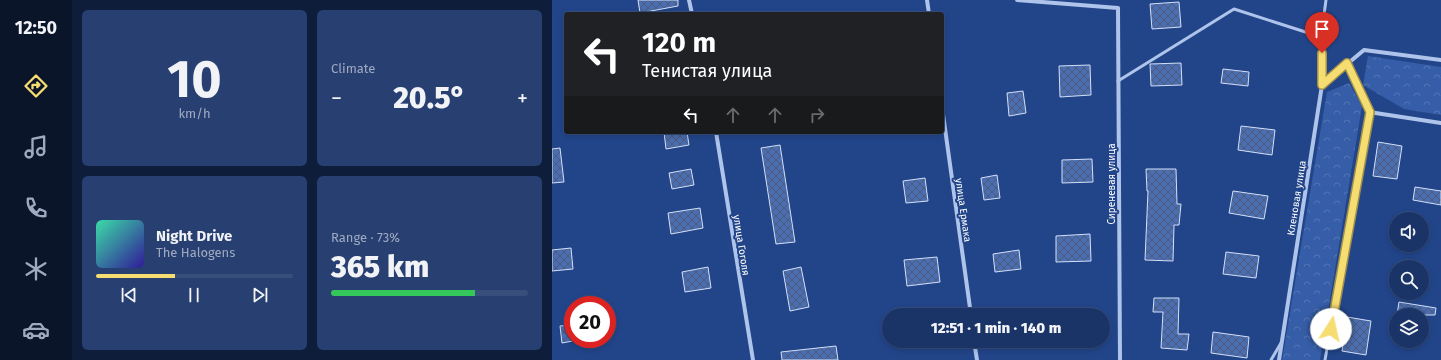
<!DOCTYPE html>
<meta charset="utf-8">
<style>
body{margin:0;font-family:"Fira Sans",sans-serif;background:#273f71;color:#f1f3f6;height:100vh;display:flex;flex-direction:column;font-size:15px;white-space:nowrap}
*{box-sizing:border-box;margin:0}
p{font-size:13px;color:#9faac0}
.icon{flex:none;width:22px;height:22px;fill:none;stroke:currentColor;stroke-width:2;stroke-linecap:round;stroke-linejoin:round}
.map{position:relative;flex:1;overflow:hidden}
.sheet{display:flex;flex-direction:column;gap:10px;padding:10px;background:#0e1d39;width:480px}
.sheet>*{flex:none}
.guide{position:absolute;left:12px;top:12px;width:380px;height:122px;border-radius:4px;box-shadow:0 2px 6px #0003,0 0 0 1px #384f7c;background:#202124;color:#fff;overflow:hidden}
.fabs{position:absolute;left:837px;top:212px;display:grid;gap:8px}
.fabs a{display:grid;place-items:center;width:40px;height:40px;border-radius:50%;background:#1a3468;box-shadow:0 2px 6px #0003,0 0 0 1px #384f7c;font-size:20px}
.speed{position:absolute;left:12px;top:296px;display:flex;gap:8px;font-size:20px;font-weight:700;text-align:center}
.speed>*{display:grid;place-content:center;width:52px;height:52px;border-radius:50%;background:#1a3468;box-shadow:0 2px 6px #0003,0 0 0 1px #384f7c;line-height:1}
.speed .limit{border:6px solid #d22;background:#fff;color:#111}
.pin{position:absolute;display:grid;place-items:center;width:34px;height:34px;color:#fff;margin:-41px -17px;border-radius:50% 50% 50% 0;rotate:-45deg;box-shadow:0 0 4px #0007}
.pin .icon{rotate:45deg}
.me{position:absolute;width:44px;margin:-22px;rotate:10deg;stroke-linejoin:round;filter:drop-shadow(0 0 3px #0008)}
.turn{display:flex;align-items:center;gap:14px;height:84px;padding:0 12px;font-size:18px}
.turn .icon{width:52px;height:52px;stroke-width:2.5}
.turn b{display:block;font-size:28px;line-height:34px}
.lanes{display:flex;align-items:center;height:38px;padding:0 12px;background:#0003;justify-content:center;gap:20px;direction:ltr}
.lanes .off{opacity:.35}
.big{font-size:30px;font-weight:800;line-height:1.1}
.sheet .widget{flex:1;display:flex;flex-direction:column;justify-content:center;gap:6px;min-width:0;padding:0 14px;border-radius:6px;background:#273f71}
.sheet .dial{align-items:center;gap:0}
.dial b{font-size:52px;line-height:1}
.song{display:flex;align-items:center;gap:12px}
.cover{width:48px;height:48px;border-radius:6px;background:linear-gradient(135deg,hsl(160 70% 55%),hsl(250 70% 35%))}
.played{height:4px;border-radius:2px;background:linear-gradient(90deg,#f6dd71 40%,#384f7c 40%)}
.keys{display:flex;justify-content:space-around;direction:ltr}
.heat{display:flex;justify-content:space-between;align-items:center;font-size:22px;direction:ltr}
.charge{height:6px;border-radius:3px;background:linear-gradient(90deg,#34c759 73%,#384f7c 0)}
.sheet .tiles{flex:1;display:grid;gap:10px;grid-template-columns:repeat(2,1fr)}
.trip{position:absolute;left:330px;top:308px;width:228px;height:40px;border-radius:20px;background:#1a3468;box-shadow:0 2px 6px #0003,0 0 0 1px #384f7c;font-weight:800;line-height:40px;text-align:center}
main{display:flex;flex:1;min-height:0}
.dock{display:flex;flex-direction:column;width:72px;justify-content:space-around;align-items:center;background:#0a152a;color:#9faac0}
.dock .icon{width:28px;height:28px}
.dock .on{color:#f6dd71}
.dock b{font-size:18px;color:#f1f3f6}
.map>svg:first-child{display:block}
.forest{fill:url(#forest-crowns)}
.building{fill:url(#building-cross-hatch);stroke:#d3e0f8}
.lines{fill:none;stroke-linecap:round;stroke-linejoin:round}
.service{stroke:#afc4eb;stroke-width:3}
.minor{stroke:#afc4eb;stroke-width:4}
.route-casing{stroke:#a09049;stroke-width:10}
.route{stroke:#f6dd71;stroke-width:7}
.labels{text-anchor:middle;stroke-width:4;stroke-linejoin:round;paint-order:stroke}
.street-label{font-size:10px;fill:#fff;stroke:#22458a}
</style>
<main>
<nav class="dock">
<b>12:50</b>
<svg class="icon on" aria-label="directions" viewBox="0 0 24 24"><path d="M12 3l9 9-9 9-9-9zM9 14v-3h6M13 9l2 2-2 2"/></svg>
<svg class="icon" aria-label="music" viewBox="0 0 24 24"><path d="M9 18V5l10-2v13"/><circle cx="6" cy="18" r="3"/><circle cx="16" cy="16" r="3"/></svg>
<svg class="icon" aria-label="phone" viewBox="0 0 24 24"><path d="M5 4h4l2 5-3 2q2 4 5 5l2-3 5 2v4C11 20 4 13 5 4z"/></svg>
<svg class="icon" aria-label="climate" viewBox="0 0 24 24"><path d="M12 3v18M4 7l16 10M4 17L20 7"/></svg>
<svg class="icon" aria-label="car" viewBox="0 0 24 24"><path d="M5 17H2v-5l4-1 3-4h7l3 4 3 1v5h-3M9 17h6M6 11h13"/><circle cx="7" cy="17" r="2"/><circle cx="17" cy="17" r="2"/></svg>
</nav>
<section class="sheet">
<div class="tiles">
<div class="widget dial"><b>10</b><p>km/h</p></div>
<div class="widget"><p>Climate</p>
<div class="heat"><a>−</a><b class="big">20.5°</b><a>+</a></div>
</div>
<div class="widget">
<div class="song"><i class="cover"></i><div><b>Night Drive</b><p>The Halogens</p></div></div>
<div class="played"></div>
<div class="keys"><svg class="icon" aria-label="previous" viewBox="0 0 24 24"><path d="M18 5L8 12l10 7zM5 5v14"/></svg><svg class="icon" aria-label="pause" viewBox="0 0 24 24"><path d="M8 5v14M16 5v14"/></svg><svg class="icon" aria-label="next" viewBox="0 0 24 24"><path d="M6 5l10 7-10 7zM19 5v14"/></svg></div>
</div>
<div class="widget"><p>Range · 73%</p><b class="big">365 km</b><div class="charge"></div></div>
</div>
</section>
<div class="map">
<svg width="889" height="360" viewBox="0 0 889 360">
<defs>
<pattern id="forest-crowns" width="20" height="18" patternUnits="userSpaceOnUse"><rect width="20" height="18" fill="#365da7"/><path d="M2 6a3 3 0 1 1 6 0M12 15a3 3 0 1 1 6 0" fill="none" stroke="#5475b4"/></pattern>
<pattern id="building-cross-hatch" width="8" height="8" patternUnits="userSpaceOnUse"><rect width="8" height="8" fill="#4b6eb2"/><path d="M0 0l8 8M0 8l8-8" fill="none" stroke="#4c5b7a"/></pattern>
</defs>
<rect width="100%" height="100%" fill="#22458a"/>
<!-- forest -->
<g class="forest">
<polygon points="816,56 889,67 889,115 852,109 811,85"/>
<polygon points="797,83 810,106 768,360 730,360 775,92"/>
</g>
<!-- building -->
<g class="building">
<polygon points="86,0 126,0 126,6 88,13"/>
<polygon points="627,2 629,27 600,29 598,4"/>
<polygon points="629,63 630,85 599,86 598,64"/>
<polygon points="538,65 539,95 508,97 507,66"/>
<polygon points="671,69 697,72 696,86 669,83"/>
<polygon points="471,91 474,113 457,116 455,93"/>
<polygon points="689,126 723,130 720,155 686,150"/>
<polygon points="112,132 135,132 137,145 114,149"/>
<polygon points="826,142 850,146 845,179 821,176"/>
<polygon points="228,145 243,242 224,244 209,148"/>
<polygon points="8,148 12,182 0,183 0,149"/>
<polygon points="540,159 541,182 510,183 510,160"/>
<polygon points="139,169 142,185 120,189 117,173"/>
<polygon points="594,169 624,169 625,204 629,204 627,225 622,225 621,261 593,260 596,191 595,191"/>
<polygon points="445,175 448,198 432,200 429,178"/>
<polygon points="373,178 376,201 354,203 351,181"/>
<polygon points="863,187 889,191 889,205 861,200"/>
<polygon points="681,191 716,196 712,219 677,213"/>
<polygon points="148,208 151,228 119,234 116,213"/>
<polygon points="538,234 539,261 504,262 504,236"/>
<polygon points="19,248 21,269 0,271 0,250"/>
<polygon points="467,250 469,269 443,272 441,254"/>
<polygon points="674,252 707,256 704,278 671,274"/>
<polygon points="385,257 388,282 355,286 352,260"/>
<polygon points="156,267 159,288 133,292 130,272"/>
<polygon points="249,267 257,307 238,311 231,271"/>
<polygon points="602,298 627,298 626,334 637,334 635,350 609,348 611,312 601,312"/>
<polygon points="847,302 884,308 883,315 845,315"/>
<polygon points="795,317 819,321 814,355 790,351"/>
<polygon points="21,325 21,341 10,343 8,326"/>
<polygon points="661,332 697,337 695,358 659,353"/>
<polygon points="284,346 286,360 230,360 229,352"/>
</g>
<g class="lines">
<!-- service -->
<g class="service">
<polyline points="566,81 682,9 769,37 774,0"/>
<polyline points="719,360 729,343"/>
<polyline points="773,360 817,112 795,63"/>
</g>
<!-- minor -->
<g class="minor">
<polyline points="137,0 140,14"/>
<polyline points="375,0 377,14"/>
<polyline points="465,0 566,8 568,360"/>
<polyline points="770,85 812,50 889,60"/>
<polyline points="390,107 419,315"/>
<polyline points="817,112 889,123"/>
<polyline points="164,132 201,360"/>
<polyline points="422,341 425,360"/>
<polyline points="727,360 770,85 769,37"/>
</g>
</g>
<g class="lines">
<defs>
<polyline id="route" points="770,53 770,85 795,63 818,112 779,329"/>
</defs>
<!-- route casing -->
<use href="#route" class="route-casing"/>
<!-- route -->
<use href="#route" class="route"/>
</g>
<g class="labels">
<!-- street labels -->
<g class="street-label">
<text transform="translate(559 184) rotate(-90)" y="4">Сиреневая улица</text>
<text transform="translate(744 198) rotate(-81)" y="4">Кленовая улица</text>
<text transform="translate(412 210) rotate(82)" y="4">улица Ермака</text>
<text transform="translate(190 245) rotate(81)" y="4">улица Гоголя</text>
</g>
</g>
</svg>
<div class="fabs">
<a><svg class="icon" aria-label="sound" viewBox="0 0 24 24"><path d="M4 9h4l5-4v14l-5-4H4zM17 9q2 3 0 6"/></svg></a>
<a><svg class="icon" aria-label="search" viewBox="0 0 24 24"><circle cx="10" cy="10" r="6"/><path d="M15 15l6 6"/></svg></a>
<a><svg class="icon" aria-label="layers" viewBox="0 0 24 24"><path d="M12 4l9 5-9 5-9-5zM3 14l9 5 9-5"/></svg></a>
</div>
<div class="speed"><div class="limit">20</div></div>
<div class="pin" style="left:770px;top:53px;background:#d93025"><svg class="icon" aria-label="arrive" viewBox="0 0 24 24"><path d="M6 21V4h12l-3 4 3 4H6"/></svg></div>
<svg class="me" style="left:779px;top:329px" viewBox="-20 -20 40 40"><circle r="19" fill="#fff"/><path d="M0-13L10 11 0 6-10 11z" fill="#f6dd71"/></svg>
<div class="trip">12:51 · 1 min · 140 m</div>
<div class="guide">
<div class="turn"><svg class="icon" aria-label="left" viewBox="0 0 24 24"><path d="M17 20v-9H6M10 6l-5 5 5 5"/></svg><div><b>120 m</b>Тенистая улица</div></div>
<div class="lanes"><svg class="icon" aria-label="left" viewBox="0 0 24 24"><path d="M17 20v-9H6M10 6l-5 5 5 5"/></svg><svg class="icon off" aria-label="ahead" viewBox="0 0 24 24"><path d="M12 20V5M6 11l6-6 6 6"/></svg><svg class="icon off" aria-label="ahead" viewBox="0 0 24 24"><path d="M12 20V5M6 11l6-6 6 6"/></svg><svg class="icon off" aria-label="right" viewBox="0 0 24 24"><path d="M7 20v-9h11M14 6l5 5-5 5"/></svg></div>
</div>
</div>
</main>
